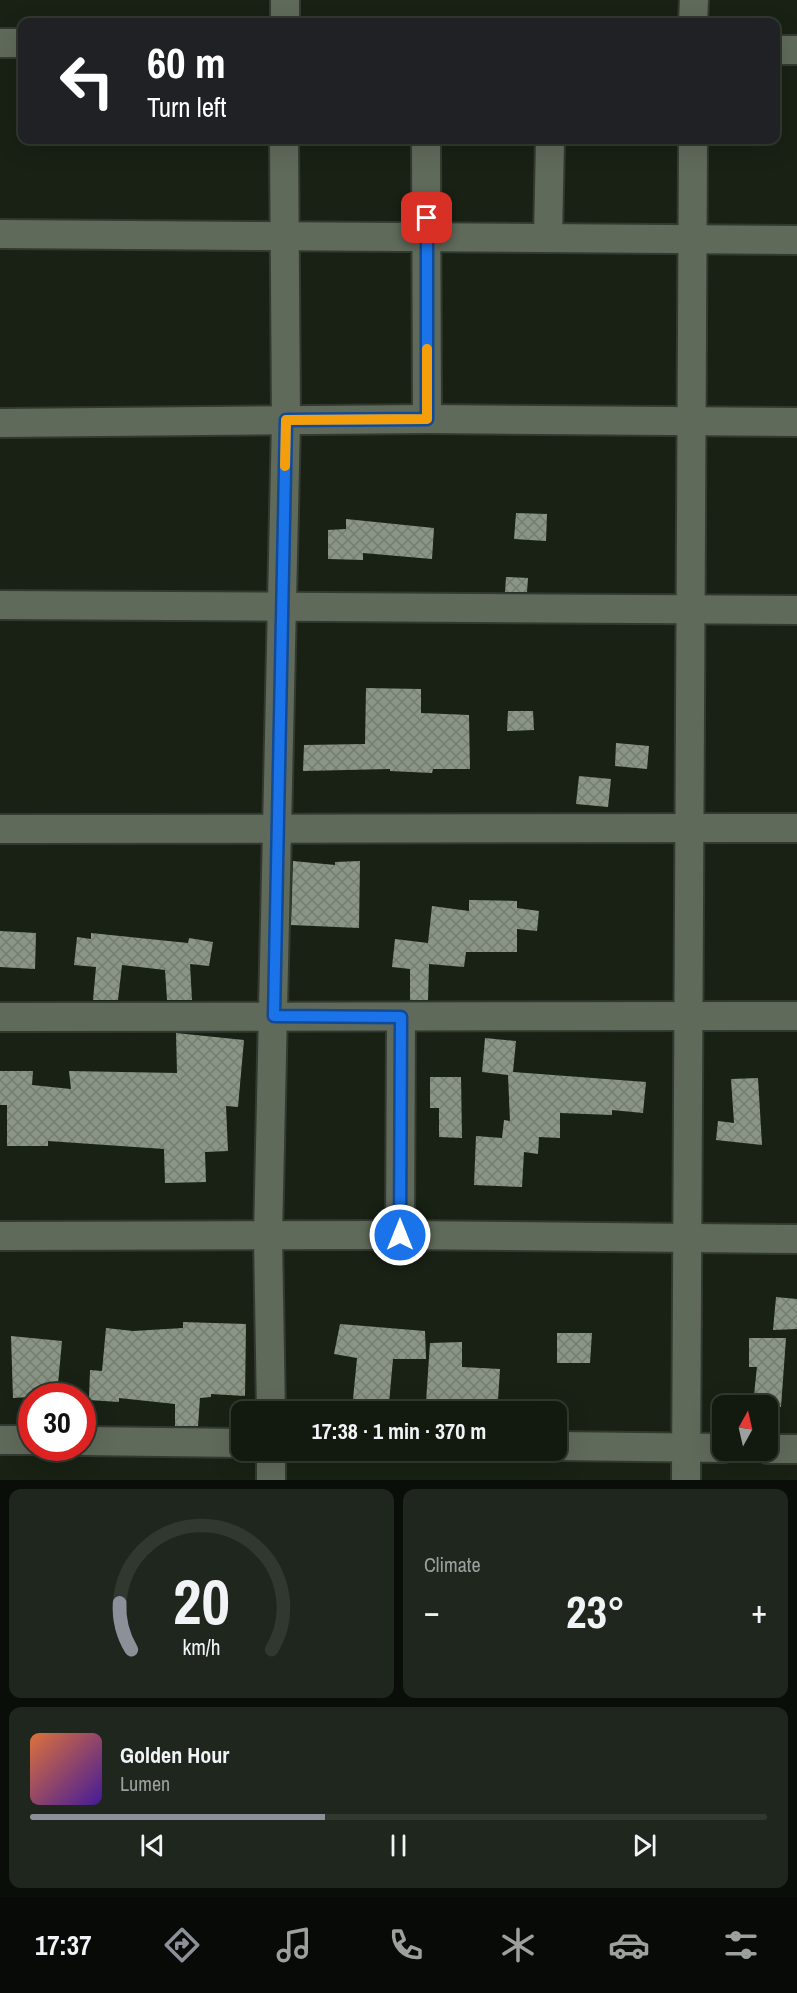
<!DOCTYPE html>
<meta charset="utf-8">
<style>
body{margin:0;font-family:"Archivo Narrow",sans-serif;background:#1f261d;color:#f1f3f6;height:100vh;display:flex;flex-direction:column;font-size:22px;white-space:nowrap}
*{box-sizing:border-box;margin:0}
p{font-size:20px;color:#9ca09e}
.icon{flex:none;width:33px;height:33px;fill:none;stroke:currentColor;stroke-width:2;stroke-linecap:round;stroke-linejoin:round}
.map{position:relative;height:1480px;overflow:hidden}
.details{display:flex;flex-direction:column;gap:9px;padding:9px;background:#0a0e08;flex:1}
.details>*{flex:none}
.banner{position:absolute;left:18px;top:18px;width:762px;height:126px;border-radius:12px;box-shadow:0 6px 24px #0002,0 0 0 2px #31382f;background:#202124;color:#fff;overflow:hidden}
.needle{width:39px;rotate:8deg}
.controls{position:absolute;left:712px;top:1395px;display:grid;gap:12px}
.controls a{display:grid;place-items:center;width:66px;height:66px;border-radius:12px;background:#12190f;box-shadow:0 6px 24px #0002,0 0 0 2px #31382f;font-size:30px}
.speed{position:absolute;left:18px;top:1383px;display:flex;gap:12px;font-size:30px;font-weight:700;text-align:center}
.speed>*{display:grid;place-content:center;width:78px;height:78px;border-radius:50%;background:#12190f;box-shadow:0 6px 24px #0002,0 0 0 2px #31382f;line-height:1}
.speed .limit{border:9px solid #d22;background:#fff;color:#111}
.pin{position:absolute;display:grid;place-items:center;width:51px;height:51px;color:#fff;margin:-26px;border-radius:12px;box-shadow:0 3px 9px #0006}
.me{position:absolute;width:66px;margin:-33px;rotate:0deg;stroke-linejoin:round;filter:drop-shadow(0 0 4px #0008)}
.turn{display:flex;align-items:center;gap:21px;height:126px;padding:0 30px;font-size:27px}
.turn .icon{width:78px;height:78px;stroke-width:2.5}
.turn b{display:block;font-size:42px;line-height:51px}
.big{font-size:45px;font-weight:700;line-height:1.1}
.details .tile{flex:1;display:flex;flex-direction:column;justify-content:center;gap:9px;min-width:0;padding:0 21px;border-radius:12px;background:#1f261d}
.details .dial{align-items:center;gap:0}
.dial svg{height:156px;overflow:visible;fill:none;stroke:#31382f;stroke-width:7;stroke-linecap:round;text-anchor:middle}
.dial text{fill:#f1f3f6;stroke:none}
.song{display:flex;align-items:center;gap:18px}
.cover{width:72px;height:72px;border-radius:9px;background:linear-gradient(135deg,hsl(20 70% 55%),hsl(260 70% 35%))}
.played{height:6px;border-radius:3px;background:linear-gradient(90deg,#8c9099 40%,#31382f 40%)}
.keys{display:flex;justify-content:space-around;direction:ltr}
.heat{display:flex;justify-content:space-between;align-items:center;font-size:33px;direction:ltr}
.details .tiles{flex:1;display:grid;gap:9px;grid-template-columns:1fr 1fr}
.tile:last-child{grid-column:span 2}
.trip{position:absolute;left:231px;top:1401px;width:336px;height:60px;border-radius:12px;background:#12190f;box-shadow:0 6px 24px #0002,0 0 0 2px #31382f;font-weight:700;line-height:60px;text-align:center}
.tab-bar{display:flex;height:96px;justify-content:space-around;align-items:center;background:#070a06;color:#9ca09e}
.tab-bar .icon{width:42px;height:42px}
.tab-bar .on{color:#8c9099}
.tab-bar b{font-size:27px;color:#f1f3f6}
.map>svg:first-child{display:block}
.building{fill:url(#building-cross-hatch)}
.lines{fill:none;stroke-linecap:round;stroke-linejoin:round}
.street-casing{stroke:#333931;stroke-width:32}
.street{stroke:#606a5b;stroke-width:28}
.route-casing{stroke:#114b97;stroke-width:15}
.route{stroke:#1a73e8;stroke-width:10}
.slow{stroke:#f59e0b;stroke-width:10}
</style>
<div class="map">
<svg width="797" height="1480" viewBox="0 0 797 1480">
<defs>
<pattern id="building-cross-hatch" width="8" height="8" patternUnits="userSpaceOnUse" patternTransform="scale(1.5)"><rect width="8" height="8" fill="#8a9585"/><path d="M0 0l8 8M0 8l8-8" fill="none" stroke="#747c70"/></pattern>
</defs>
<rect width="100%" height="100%" fill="#182114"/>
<!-- building -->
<g class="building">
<polygon points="516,513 547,514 546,541 514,539"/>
<polygon points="346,519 434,528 432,559 363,553 363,560 328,559 328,530 346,529"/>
<polygon points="506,577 528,578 527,592 505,592"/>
<polygon points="366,688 421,689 421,713 469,715 470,769 433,769 432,773 390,771 390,769 303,771 304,745 365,744"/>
<polygon points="508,711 533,711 534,730 507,731"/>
<polygon points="616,743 649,746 647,769 615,766"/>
<polygon points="579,776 611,779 608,807 576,804"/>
<polygon points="293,861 335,865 335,862 360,861 359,928 291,925"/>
<polygon points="469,900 517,901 517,908 539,911 537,931 517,929 517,952 466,952 464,967 429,964 428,1000 410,1000 410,969 392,967 395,939 428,943 432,906 469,911"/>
<polygon points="0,931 36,933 35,969 0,967"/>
<polygon points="91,933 188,943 189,938 213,942 209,966 190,964 192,1000 167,1000 165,970 122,965 118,1000 93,1000 96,967 74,965 77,937 91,939"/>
<polygon points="176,1033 244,1040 238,1107 226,1106 228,1151 205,1152 206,1182 165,1183 164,1149 48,1141 48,1146 7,1146 7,1105 0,1105 0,1071 33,1071 32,1085 71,1089 69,1071 177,1073"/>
<polygon points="485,1038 516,1041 513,1072 646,1082 643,1113 612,1110 612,1115 560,1113 560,1138 539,1137 538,1154 524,1152 522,1187 474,1185 476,1136 502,1138 504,1120 510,1121 508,1075 482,1072"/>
<polygon points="430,1077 461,1077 462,1138 439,1137 439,1108 430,1108"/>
<polygon points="758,1078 762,1145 716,1140 718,1121 734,1123 731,1079"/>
<polygon points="776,1297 797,1299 797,1329 773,1330"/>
<polygon points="183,1322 246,1324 245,1396 211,1394 211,1397 200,1398 198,1426 175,1426 175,1404 119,1398 119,1402 89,1400 90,1370 102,1371 106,1328 133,1331 183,1328"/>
<polygon points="340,1324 425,1331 426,1359 393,1359 389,1403 353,1399 357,1358 334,1354"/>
<polygon points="557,1333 592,1333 590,1363 557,1363"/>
<polygon points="11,1336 62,1341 58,1384 45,1384 45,1396 13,1398"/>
<polygon points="749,1338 786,1338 781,1407 753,1404 757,1367 749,1367"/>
<polygon points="462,1342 462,1367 500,1369 498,1400 426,1402 430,1343"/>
</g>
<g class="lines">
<defs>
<g id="street">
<polyline points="285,22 285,0"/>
<polyline points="693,22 694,0"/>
<polyline points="0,43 22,43"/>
<polyline points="776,50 797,50"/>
<polyline points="426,140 427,419"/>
<polyline points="0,234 797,240"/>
<polyline points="548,238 550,140"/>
<polyline points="0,423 427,419 797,422"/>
<polyline points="0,605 797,610"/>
<polyline points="0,829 797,828"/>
<polyline points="0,1017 797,1016"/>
<polyline points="400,1235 401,1017"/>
<polyline points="0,1236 400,1235 797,1239"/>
<polyline points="271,1412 268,1237 286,421 284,140"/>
<polyline points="0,1440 32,1440"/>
<polyline points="82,1441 242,1443"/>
<polyline points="556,1446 723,1448"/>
<polyline points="768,1449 797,1449"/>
<polyline points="271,1450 271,1480"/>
<polyline points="686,1480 693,140"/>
</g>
</defs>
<!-- street casing -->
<use href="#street" class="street-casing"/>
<!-- street -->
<use href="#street" class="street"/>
</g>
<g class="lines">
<defs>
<polyline id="route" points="400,1235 401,1017 274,1016 286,420 427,419 427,218"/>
</defs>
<!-- route casing -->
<use href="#route" class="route-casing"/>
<!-- route -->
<use href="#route" class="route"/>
<!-- slow -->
<polyline class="slow" points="285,466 286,420 427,419 427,349"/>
</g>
</svg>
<div class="controls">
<a><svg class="needle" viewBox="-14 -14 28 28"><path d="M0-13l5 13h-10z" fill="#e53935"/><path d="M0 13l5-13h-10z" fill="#9ca09e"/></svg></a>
</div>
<div class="speed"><div class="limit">30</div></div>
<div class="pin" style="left:427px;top:218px;background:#d93025"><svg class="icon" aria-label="arrive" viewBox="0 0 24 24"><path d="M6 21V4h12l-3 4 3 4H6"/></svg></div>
<svg class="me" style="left:400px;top:1235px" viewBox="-20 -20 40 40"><circle r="17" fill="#1a73e8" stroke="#fff" stroke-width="3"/><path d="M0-11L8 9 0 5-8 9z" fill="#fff"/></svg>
<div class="trip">17:38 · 1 min · 370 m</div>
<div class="banner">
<div class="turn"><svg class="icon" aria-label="left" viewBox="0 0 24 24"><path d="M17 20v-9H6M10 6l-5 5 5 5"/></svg><div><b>60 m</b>Turn left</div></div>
</div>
</div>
<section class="details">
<div class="tiles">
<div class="tile dial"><svg viewBox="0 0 100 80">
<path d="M14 69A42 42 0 1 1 86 69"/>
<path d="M14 69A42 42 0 0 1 8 45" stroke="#8c9099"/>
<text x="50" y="56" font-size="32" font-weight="700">20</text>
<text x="50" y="72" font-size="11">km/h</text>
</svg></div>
<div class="tile"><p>Climate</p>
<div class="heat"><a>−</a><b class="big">23°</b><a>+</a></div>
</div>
<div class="tile">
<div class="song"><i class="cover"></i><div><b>Golden Hour</b><p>Lumen</p></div></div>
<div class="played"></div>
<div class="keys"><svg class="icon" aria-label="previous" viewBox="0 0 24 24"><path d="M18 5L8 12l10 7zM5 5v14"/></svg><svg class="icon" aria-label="pause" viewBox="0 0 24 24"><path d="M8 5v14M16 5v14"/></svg><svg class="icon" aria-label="next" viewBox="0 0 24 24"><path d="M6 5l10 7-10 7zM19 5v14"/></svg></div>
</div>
</div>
</section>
<nav class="tab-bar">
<b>17:37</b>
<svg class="icon on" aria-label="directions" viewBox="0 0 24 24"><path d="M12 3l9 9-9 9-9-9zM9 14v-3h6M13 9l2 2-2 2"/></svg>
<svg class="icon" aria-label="music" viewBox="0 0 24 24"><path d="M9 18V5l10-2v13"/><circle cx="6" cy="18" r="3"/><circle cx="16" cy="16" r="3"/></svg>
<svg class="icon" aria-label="phone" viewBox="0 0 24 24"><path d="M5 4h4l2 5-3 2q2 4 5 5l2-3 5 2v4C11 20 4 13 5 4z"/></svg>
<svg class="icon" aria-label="climate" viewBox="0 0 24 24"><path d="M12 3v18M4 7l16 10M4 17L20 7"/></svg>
<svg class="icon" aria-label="car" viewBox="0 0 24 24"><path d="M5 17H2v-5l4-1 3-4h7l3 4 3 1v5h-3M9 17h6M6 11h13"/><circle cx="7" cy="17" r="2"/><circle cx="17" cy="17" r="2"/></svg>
<svg class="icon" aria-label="filters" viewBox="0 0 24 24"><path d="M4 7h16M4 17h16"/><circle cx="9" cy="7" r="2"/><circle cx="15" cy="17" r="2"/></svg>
</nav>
